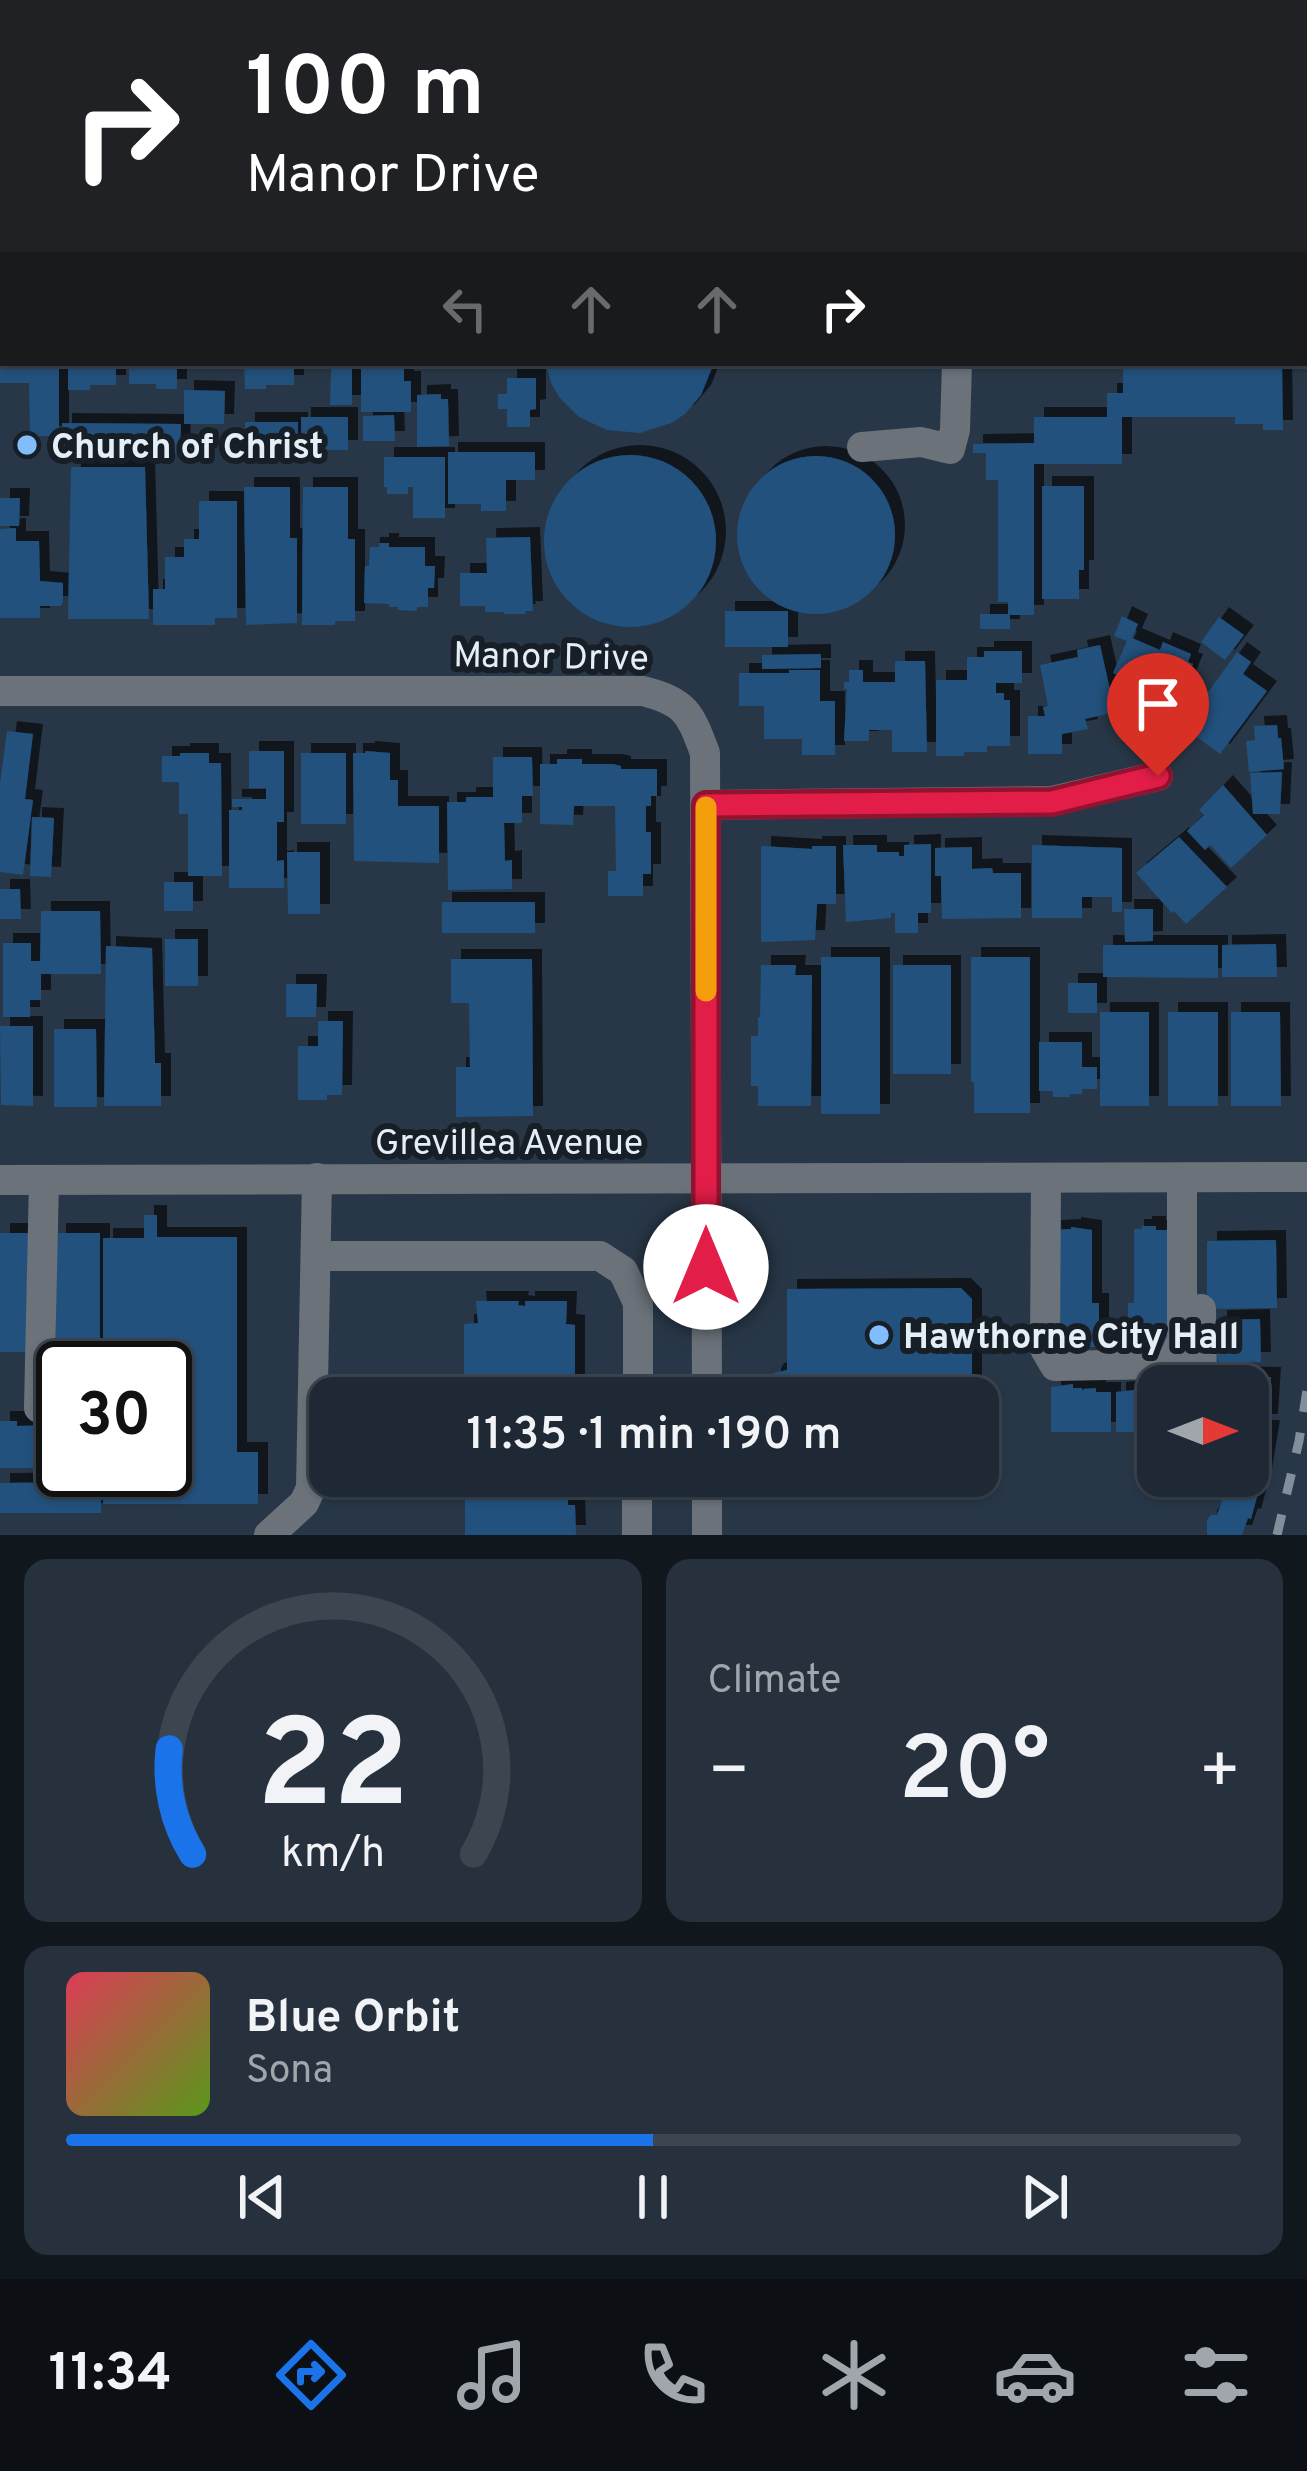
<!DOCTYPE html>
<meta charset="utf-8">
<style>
body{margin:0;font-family:Overpass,sans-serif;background:#26313d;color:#f1f3f6;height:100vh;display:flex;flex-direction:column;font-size:45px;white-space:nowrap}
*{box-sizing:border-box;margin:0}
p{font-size:39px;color:#a1a6ad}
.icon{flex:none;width:66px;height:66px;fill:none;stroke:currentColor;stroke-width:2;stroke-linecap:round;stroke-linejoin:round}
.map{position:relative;height:1535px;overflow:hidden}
.details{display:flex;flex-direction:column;gap:24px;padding:24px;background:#10171d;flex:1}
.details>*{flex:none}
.banner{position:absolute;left:0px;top:0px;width:1308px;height:366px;box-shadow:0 3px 9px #0004,0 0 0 3px #3c4550;background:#202124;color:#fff;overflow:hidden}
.needle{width:78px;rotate:90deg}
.tools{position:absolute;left:1137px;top:1365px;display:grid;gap:24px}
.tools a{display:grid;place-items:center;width:132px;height:132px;border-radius:24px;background:#1e2935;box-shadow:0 3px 9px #0004,0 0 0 3px #3c4550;font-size:60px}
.speed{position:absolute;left:36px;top:1341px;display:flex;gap:24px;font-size:60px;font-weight:700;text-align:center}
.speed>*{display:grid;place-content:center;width:156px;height:156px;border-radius:50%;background:#1e2935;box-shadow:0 3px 9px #0004,0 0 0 3px #3c4550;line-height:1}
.speed .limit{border:6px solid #111;border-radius:18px;background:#fff;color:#111}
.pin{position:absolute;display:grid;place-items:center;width:102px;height:102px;color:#fff;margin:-123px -51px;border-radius:50% 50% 50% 0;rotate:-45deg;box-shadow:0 0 12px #0007}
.pin .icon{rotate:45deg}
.me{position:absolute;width:132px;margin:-66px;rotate:0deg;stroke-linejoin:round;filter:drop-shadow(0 0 9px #0008)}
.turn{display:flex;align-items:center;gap:42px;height:252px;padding:0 48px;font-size:54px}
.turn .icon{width:156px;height:156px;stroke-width:2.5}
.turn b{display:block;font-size:84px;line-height:102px}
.lanes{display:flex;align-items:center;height:114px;padding:0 48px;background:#0003;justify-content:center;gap:60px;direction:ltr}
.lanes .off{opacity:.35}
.big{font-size:90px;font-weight:600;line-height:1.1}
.details .card{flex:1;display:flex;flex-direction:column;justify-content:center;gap:18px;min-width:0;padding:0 42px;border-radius:24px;background:#26313d}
.details .dial{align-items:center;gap:0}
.dial svg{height:312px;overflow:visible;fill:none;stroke:#3c4550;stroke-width:7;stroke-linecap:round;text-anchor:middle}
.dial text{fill:#f1f3f6;stroke:none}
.song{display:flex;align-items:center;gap:36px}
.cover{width:144px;height:144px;border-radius:18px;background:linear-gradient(135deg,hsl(350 70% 55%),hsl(90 70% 35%))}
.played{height:12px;border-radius:6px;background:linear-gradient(90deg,#1a73e8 50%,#3c4550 50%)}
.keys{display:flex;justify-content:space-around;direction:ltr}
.heat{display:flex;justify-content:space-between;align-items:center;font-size:66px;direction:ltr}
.details .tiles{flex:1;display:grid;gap:24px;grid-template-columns:1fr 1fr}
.card:last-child{grid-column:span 2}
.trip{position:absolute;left:309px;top:1377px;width:690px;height:120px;border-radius:24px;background:#1e2935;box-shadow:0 3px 9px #0004,0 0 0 3px #3c4550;font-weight:600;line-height:120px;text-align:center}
.menu{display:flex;height:192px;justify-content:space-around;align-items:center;background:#0c1015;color:#a1a6ad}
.menu .icon{width:84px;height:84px}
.menu .selected{color:#1a73e8}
.menu b{font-size:54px;color:#f1f3f6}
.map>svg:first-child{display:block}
.building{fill:#21517d;filter:url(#shadow)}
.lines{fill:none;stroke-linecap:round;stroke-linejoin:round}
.minor{stroke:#6b727a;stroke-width:30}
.rail{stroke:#818e9b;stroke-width:9;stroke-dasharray:21 21;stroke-linecap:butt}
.route-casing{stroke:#92132f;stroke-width:30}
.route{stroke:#e11d48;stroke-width:21}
.slow{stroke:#f59e0b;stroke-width:21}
.poi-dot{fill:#80bdfa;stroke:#171e25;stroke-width:4.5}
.labels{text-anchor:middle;stroke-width:12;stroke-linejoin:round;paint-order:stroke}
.poi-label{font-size:36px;font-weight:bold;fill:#e4eef7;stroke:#171e25;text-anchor:start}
.street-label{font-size:36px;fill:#e4eef7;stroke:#171e25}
</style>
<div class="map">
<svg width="1307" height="1535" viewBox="0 0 1307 1535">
<defs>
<filter id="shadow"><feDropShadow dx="10" dy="-10" stdDeviation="0" flood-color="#0009"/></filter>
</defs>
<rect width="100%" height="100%" fill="#283747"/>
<!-- building -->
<g class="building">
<polygon points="0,363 59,363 59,436 30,436 29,383 0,383"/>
<polygon points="68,363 116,363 116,385 90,385 90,390 68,390"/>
<polygon points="129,363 177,363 177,389 156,389 156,384 129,384"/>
<polygon points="244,363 294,363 294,385 266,385 266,389 245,389"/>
<polygon points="317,363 352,363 352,405 330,405 331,369 317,369"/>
<polygon points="361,363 404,363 404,381 411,381 411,412 361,412"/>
<polygon points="545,363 714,363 701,395 685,414 671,423 640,433 607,430 579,417 560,398 552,385"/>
<polygon points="1123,363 1282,363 1283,430 1263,430 1263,424 1235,424 1235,417 1122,417 1122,464 1034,464 1034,615 1010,615 1010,629 980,629 980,614 1008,614 1008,602 998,602 998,480 986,480 986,453 973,453 973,444 1034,443 1034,417 1107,417 1107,393 1123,393"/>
<polygon points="507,378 536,378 536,409 530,410 530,427 507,427 507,409 498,409 498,394 507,394"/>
<polygon points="184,390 225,391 224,424 184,424"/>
<polygon points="441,394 441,399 448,399 449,446 417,447 417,395"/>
<polygon points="394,415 395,441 363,441 363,416"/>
<rect x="301" y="417" width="47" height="33"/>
<polygon points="245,422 298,422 298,451 245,452"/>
<polygon points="62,423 181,424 180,453 62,452"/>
<polygon points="448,452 535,452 535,480 506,480 506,511 481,511 481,504 448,504"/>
<circle cx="630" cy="541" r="86"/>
<circle cx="816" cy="535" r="79"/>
<polygon points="384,457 445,457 445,518 413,518 413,487 408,487 408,494 387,494 387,487 384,487"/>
<polygon points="71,467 145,467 149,619 68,619"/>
<polygon points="1042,486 1084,486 1084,570 1079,570 1079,599 1042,599"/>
<polygon points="244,487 290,487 290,538 297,538 297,623 246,625"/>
<polygon points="303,487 348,487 348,539 355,539 355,621 335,621 335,625 302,625"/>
<polygon points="0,498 20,498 19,526 0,526"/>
<polygon points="199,501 237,501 237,618 215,618 215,625 153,625 153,589 165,589 165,557 184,557 184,539 199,539"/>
<polygon points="16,528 16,541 39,541 40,581 63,583 63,602 61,606 40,606 40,618 0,618 0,529"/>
<polygon points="530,537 533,611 525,611 526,614 504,614 504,612 485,612 485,606 460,606 460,573 487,573 486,538"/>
<polygon points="379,543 389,543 389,547 425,547 425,566 435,566 434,588 428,588 428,607 417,607 417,611 398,610 398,607 389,607 389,604 364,603 365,566 369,566 370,547 379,547"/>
<rect x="725" y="611" width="63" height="36"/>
<polygon points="1122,616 1138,624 1132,638 1160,650 1163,642 1191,654 1188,662 1193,664 1173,712 1170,711 1168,716 1121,696 1126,679 1113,673 1127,641 1114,636"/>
<polygon points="1219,617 1244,635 1225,660 1201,642"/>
<polygon points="1100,645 1115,712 1085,719 1088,729 1062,734 1062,754 1028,754 1028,716 1045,716 1043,707 1048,706 1040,665 1078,657 1077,650"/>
<polygon points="984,651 1022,651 1022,683 996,683 996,693 1004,693 1004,700 1010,700 1010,746 987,746 987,752 964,752 964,756 936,756 936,680 967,680 967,657 984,657"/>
<polygon points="1237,652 1251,662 1243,674 1267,691 1220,754 1183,727"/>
<polygon points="821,654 821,668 762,669 762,655"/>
<polygon points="895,661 925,661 927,752 892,752 892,730 869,730 869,741 844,741 847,689 844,689 844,682 849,682 849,670 863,670 863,682 895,682"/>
<polygon points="789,670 820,670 820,701 835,701 835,755 802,755 802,739 764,739 764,706 739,706 739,673 789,673"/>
<polygon points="1277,725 1278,738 1281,738 1284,769 1249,772 1246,741 1255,740 1254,726"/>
<polygon points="7,731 33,734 25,799 33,800 23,875 0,872 0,783"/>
<polygon points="249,751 284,751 284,822 277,822 277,861 284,860 284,888 229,888 229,810 242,810 242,807 232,807 232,799 266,799 266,788 249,788"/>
<polygon points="365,751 390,753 390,780 398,780 398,806 439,806 439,863 354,861 353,753 365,753"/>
<polygon points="180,753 209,753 209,763 221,763 222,876 188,876 188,814 179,814 179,782 162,782 162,756 180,756"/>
<rect x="301" y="753" width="45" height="71"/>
<polygon points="493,757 532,757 533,796 522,796 522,823 504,823 505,861 512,860 512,889 448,890 447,802 466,802 466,797 493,797"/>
<polygon points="557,759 582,759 582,764 613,764 621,766 621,769 657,769 657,796 651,796 651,806 646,806 646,832 651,832 651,874 643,874 643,896 608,896 608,871 616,871 615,806 574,806 573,825 540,824 540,764 557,764"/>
<polygon points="1282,772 1280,814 1253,814 1250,773"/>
<polygon points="1223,785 1267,835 1231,868 1210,845 1205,850 1187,831 1204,815 1199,810"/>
<polygon points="32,817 54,818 51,877 30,876"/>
<polygon points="1179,837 1227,887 1186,924 1174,911 1172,913 1136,873"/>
<polygon points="931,844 931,913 918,913 918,933 895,933 895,913 891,913 891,918 846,922 843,845 877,845 877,852 899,852 899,856 904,856 904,845"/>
<polygon points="1032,845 1122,848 1122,912 1112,912 1112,897 1082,897 1082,918 1032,918"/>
<polygon points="761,846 812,849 812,846 836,846 836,904 817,904 815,940 761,942"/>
<polygon points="972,847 972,869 992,868 993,873 1021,873 1021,918 942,919 941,876 935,876 935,848"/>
<polygon points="287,852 320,852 320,914 288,914"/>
<rect x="164" y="882" width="29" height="29"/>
<polygon points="0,889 20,889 21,919 0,919"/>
<rect x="442" y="902" width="93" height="31"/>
<polygon points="1124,909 1153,909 1153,941 1125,942"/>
<polygon points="41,911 100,911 101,974 41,974 41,1000 30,1000 30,1017 3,1017 3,943 31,943 31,961 40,961"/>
<rect x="165" y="939" width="33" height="47"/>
<polygon points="1276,944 1277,977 1222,977 1222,945"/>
<polygon points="1103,945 1218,945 1218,978 1103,977"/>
<polygon points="106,946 152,948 155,1063 161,1063 161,1106 104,1106"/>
<rect x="821" y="957" width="59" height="157"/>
<polygon points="971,957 1030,957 1030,1113 974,1113 974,1082 971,1082"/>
<polygon points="451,959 532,959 533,1116 456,1117 456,1067 470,1067 469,1003 451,1003"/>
<polygon points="761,965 796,965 795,975 812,975 811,1106 758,1106 758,1086 751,1086 751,1036 758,1036 758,1017 760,1017"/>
<rect x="893" y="965" width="58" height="109"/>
<rect x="1068" y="983" width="29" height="30"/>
<polygon points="286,984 317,984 316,1017 286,1017"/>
<rect x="1100" y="1012" width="49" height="94"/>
<rect x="1168" y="1012" width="50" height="94"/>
<polygon points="1231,1012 1280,1012 1281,1106 1231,1106"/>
<polygon points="318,1021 343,1021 342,1095 327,1095 327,1100 298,1100 298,1046 318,1046"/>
<polygon points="0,1026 33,1026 33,1106 1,1105"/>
<polygon points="54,1029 96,1029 97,1107 54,1107"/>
<polygon points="1039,1042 1082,1042 1082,1067 1097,1067 1097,1089 1082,1089 1082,1094 1070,1094 1070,1097 1053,1097 1053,1091 1039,1091"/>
<polygon points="144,1215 157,1215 157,1237 237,1237 237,1452 258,1452 258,1504 103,1504 103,1470 165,1470 165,1368 103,1368 103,1238 144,1238"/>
<polygon points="1142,1226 1156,1226 1156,1230 1175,1230 1170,1347 1128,1347 1128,1303 1134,1303 1134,1229 1142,1229"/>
<polygon points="1071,1227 1092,1230 1092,1303 1099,1303 1099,1347 1057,1347 1051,1230 1071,1229"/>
<rect x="0" y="1233" width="29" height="119"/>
<polygon points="56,1233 100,1233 100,1351 56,1352"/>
<polygon points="1276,1240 1277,1308 1207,1309 1207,1241"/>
<polygon points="961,1288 972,1299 972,1398 771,1398 771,1378 774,1373 787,1370 787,1289"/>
<polygon points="476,1301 519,1301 518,1305 525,1306 525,1301 567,1301 566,1324 575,1325 575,1398 470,1398 471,1394 464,1394 464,1324 478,1323"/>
<polygon points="1260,1319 1261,1362 1218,1362 1214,1334 1217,1334 1217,1320"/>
<polygon points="1217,1376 1271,1377 1268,1424 1262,1424 1262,1430 1270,1430 1262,1478 1251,1519 1248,1518 1242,1535 1207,1535 1207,1520 1211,1515 1217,1515 1231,1476 1248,1476 1248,1386 1217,1386"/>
<polygon points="1073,1384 1073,1388 1082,1388 1082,1392 1083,1389 1096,1388 1096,1392 1111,1392 1111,1432 1051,1432 1051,1387"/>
<polygon points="1146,1387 1158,1387 1158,1432 1116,1432 1116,1392 1144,1389 1146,1392"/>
<polygon points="0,1421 17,1421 17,1426 63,1425 63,1468 0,1468"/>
<polygon points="465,1476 568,1476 568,1505 575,1505 576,1535 465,1535"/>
<polygon points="101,1482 101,1513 0,1513 0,1483"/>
</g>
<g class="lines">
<!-- minor -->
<g class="minor">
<polyline points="16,0 16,3"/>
<polyline points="342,0 342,3"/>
<polyline points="780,0 780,3"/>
<polyline points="1126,0 1126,3"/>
<polyline points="0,146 3,147"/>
<polyline points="1305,202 1307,202"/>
<polyline points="0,203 3,203"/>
<polyline points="862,447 921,442 950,449 955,430 957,363"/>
<path d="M0,691h643c43,11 47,22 62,62l2,645"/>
<polyline points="707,805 1052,801 1158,776"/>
<polyline points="1046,1178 1045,1349 1055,1366 1163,1364 1174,1357 1182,1340 1182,1178"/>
<polyline points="0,1180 1307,1177"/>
<polyline points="317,1256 600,1256 623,1271 638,1303 638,1398"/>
<polyline points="1201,1309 1202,1386"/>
<polyline points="39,1408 44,1180"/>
<polyline points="707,1476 707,1535"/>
<polyline points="269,1535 304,1503 311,1488 317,1178"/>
<polyline points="637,1535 637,1476"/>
</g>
<!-- rail -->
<polyline class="rail" points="1277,1535 1299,1441 1307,1390"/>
</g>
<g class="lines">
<defs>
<polyline id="route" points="706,1267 706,805 1052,802 1158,776"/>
</defs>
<!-- route casing -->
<use href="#route" class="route-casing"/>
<!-- route -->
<use href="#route" class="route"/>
<!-- slow -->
<polyline class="slow" points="706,991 706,807"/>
</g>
<!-- markers -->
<g class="poi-dot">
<circle cx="27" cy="445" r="12"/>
<circle cx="879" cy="1335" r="12"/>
</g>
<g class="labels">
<!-- poi labels -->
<g class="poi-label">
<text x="51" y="458">Church of Christ</text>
<text x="903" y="1348">Hawthorne City Hall</text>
</g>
<!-- street labels -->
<g class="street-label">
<text transform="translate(551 655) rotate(1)" y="13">Manor Drive</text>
<text x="509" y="1154">Grevillea Avenue</text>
</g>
</g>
</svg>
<div class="tools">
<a><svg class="needle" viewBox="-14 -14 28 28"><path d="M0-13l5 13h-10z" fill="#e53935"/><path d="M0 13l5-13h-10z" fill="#a1a6ad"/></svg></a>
</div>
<div class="speed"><div class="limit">30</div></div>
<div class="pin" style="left:1158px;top:776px;background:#d93025"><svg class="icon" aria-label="arrive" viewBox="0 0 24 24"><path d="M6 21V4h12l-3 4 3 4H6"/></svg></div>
<svg class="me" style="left:706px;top:1267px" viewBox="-20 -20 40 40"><circle r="19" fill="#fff"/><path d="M0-13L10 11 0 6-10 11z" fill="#e11d48"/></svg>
<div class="trip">11:35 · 1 min · 190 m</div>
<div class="banner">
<div class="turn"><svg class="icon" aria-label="right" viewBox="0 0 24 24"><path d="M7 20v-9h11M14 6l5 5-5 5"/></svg><div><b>100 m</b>Manor Drive</div></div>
<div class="lanes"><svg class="icon off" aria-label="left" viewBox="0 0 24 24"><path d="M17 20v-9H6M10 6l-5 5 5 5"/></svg><svg class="icon off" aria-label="ahead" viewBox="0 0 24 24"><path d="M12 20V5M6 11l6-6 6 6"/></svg><svg class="icon off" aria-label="ahead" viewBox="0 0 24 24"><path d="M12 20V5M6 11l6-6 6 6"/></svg><svg class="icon" aria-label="right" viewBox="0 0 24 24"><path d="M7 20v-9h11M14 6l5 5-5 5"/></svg></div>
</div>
</div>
<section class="details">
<div class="tiles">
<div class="card dial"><svg viewBox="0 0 100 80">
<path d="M14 69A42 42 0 1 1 86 69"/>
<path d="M14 69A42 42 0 0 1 8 42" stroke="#1a73e8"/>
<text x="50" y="56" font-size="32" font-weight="700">22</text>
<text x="50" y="72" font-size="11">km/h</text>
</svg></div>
<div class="card"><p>Climate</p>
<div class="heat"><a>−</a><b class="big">20°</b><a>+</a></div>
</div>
<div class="card">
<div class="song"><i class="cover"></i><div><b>Blue Orbit</b><p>Sona</p></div></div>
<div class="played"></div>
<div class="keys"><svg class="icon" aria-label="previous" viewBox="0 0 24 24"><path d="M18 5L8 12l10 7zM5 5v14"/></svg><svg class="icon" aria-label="pause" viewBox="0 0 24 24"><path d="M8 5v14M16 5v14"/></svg><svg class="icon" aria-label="next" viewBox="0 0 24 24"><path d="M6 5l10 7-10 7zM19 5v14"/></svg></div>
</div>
</div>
</section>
<nav class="menu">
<b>11:34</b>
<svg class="icon selected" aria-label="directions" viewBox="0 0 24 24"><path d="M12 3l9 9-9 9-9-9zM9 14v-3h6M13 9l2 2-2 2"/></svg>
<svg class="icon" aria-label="music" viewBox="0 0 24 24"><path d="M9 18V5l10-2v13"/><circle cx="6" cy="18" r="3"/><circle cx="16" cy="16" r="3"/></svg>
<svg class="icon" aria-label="phone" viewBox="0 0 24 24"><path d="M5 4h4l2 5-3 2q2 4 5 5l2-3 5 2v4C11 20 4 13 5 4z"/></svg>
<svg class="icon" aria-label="climate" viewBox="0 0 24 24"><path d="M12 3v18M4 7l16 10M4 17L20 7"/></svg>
<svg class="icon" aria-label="car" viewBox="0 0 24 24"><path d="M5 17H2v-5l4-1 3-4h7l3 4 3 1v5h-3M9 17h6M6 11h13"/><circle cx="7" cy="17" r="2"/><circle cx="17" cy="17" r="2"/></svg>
<svg class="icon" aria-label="filters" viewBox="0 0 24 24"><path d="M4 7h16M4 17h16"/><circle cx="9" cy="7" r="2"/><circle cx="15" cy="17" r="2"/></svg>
</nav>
